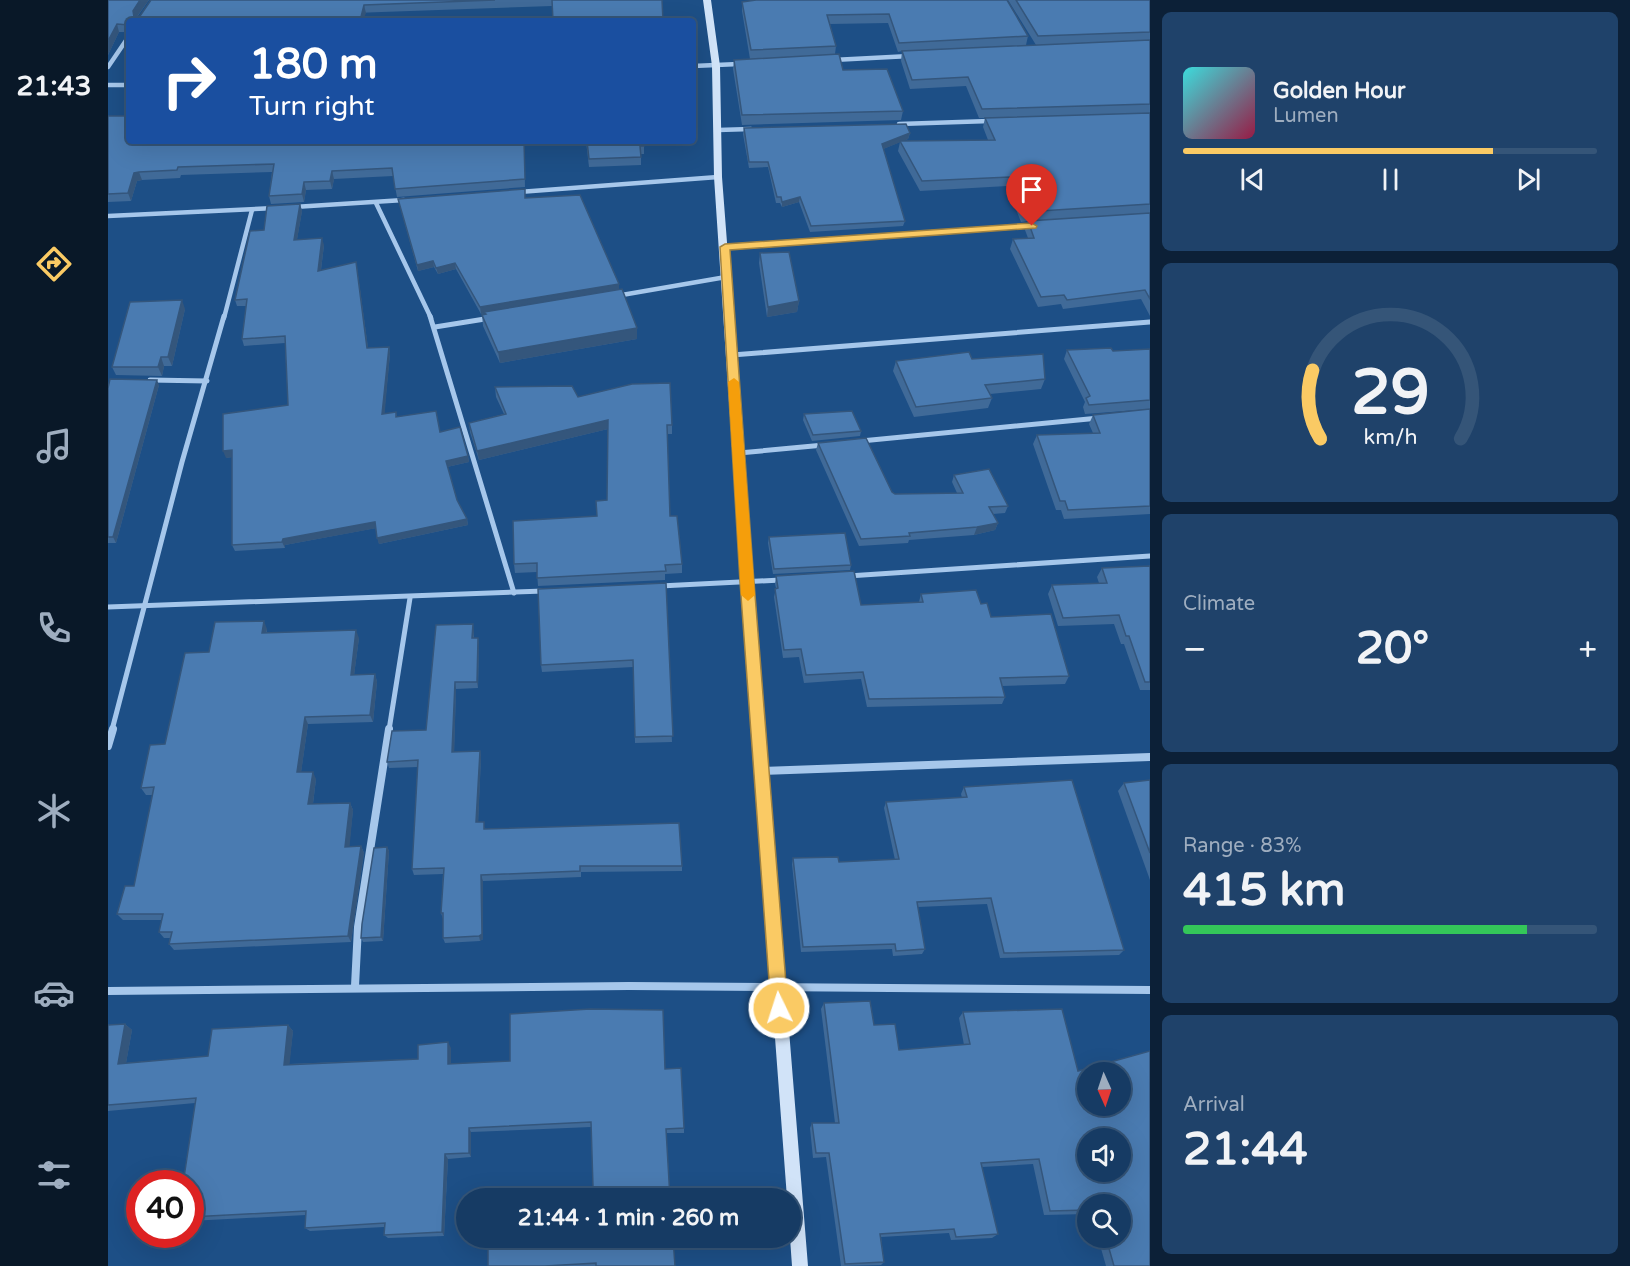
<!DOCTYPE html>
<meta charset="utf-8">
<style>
body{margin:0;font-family:"Varela Round",sans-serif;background:#1f426a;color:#f1f3f6;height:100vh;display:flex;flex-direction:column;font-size:22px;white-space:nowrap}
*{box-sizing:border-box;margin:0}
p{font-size:20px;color:#9eadbf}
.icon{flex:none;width:33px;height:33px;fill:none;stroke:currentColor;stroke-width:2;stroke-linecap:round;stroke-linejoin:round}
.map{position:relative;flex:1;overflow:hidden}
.details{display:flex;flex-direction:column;gap:12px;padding:12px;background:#0c2037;width:480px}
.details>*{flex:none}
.top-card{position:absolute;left:18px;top:18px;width:570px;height:126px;border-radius:6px;box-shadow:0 6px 24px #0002,0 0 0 2px #355578;background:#1a4fa0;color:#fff;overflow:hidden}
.needle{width:39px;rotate:177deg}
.controls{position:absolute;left:969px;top:1062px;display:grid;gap:12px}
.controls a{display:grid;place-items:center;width:54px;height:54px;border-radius:50%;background:#163b64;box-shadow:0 6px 24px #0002,0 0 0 2px #355578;font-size:30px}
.speed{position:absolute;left:18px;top:1170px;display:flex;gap:12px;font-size:30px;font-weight:700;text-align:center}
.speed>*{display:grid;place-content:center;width:78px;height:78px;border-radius:50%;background:#163b64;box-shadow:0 6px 24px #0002,0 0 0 2px #355578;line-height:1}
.speed .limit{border:9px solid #d22;background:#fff;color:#111}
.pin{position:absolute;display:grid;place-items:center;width:51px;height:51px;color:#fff;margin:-62px -26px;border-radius:50% 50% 50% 0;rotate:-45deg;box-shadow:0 0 6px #0007}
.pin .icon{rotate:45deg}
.me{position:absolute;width:66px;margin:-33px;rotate:356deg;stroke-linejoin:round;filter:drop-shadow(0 0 4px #0008)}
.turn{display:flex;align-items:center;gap:21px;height:126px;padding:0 24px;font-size:27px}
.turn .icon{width:78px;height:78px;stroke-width:2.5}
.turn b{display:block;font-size:42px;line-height:51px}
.big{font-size:45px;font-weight:700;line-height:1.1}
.details .widget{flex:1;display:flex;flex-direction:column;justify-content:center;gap:9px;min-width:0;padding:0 21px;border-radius:9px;background:#1f426a}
.details .dial{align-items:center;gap:0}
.dial svg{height:156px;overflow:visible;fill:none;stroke:#355578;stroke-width:7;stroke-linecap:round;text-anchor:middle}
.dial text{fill:#f1f3f6;stroke:none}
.song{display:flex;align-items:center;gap:18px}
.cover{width:72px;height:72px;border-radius:9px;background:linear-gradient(135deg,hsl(180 70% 55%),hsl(340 70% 35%))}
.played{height:6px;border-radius:3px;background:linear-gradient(90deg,#faca64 75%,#355578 75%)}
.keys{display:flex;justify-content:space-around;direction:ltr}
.heat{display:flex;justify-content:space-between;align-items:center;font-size:33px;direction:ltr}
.charge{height:9px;border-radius:4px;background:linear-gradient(90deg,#34c759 83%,#355578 0)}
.trip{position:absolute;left:348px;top:1188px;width:345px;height:60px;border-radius:30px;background:#163b64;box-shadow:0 6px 24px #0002,0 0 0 2px #355578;font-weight:700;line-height:60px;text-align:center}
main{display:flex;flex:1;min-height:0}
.tabs{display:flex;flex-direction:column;width:108px;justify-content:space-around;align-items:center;background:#091828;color:#9eadbf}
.tabs .icon{width:42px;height:42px}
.tabs .on{color:#faca64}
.tabs b{font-size:27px;color:#f1f3f6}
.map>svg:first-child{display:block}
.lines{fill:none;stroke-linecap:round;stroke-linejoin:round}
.street-far2{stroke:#a6c7eb;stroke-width:4.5}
.street-far1{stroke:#a6c7eb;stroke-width:5}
.street{stroke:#a6c7eb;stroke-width:8}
.secondary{fill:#d1e3f8;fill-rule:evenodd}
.wall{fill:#406a98}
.shaded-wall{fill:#34567c}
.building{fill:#4a7bb1;stroke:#34567c;stroke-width:1.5;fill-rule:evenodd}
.route{fill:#faca64;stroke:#a28341;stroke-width:1.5}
.slow{fill:#f59e0b}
</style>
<main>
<nav class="tabs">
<b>21:43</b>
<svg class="icon on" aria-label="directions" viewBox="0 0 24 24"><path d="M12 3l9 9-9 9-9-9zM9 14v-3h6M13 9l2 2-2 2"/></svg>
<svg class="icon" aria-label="music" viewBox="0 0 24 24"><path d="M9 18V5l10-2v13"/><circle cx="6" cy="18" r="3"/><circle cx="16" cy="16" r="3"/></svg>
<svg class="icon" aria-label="phone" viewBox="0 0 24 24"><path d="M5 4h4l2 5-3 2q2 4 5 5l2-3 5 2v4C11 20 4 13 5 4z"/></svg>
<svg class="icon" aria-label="climate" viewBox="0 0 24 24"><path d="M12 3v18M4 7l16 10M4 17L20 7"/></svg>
<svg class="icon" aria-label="car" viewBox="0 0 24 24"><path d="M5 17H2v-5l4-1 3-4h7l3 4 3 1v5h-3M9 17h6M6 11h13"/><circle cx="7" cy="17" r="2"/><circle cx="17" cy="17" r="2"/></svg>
<svg class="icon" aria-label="filters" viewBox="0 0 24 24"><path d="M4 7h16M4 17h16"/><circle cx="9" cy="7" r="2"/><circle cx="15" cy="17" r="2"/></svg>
</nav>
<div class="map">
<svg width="1042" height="1266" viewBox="0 0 1042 1266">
<rect width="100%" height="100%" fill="#1d4f86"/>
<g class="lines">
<!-- street-far2 -->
<g class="street-far2">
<polyline points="725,60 802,56"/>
<polyline points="585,66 631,64"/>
<polyline points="0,67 21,36"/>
<polyline points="0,85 21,85"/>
<polyline points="791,124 882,121"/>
<polyline points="610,130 643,129"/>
<polyline points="411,192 610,177"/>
<polyline points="268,203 323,318"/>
<polyline points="186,207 296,200"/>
<polyline points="0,216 167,208"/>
<polyline points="617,247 925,226"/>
<polyline points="508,296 618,277"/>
<polyline points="116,318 144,210"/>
</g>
<!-- street-far1 -->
<g class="street-far1">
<polyline points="322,316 406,593"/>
<polyline points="327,327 383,318"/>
<polyline points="624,355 1042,322"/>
<polyline points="42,380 99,381"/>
<polyline points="753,441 991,418"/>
<polyline points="631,453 716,445"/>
<polyline points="740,576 1042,556"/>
<polyline points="552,586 673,580"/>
<polyline points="0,607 436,591"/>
<polyline points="4,730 74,462 116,316"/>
<polyline points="281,730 302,598"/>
</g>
<!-- street -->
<g class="street">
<polyline points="0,746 5,729"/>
<polyline points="654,771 1042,757"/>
<polyline points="247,986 250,927 281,729"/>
<polyline points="0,991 521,986 1042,990"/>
</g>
<!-- secondary -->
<polygon class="secondary" points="595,0 603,0 612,66 614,177 645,583 700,1266 684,1266 682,1238 682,1198 679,1198 633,583 606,177 604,66"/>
</g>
<!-- wall -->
<g class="wall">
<polygon points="0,0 41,0 29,17 217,0 554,0 444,6 21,21 21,32 11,32 0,55"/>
<polygon points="899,0 920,36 918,45 928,45 900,0 1042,0 1042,316 1033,299 955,309 953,304 930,307 902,249 905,239 920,238 917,230 920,221 913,222 899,186 812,191 790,151 792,142 775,149 797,221 795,226 702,232 691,202 674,207 672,203 668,203 660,167 641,168 635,134 636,128 802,133 800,139 794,141 880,140 875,127 877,118 871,118 858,86 802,89 793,61 794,51 790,52 780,23 722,24 728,46 727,54 735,70 795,111 793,120 634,125 625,69 626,60 642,59 634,11 634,2"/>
<polygon points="0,116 416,141 417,187 289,197 285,176 226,179 224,189 198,190 196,202 163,204 161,196 164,172 73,175 72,178 34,180 29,181 23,201 0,202"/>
<polygon points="478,141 536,141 536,154 533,154 533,165 481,167"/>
<polygon points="417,198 511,284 511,289 529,339 392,363 375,326 374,315 377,314 377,313 373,314 348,269 330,274 326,267 310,271 290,199"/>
<polygon points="192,204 194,211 189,239 216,245 213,270 249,268 260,348 281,347 282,354 276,414 288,412 289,417 332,432 360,456 361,462 339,467 349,500 359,519 360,525 271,544 268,528 177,545 177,548 127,551 124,545 124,457 118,458 180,405 177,343 136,346 134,339 138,306 129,306 127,300 156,230"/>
<polygon points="652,253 691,301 689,312 659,317 651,263"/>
<polygon points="77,309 64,366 56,366 54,376 8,375 4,367"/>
<polygon points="1042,349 1042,409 977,414 975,407 977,402 956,359 959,350 1005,351"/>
<polygon points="864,359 937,379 933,389 882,394 884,398 880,408 806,417 785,371 788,361"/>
<polygon points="51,385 8,543 0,543 0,388"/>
<polygon points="387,387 470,397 564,425 564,434 559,434 562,516 574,564 574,573 557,574 557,580 430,586 429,572 407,573 406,564 489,516 499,500 500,429 371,460 362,432 361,423 396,414 388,397"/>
<polygon points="1042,409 1042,514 956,519 953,510 948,510 925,444 929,435 985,433 981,424 985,415"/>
<polygon points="696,414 753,431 752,436 704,441 695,420"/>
<polygon points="710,443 787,494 849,493 844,482 846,475 900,506 897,513 885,514 890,523 887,530 866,535 801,540 800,543 751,546 708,450"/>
<polygon points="661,537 743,565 742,570 665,574 660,543"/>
<polygon points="1042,566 1042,690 1032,690 1016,644 1013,644 1006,624 950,626 940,594 944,585 991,583 989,577 994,568"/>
<polygon points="668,576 753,605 811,602 813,594 873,604 883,617 961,676 957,684 894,686 897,697 894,704 759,707 753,679 696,683 691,657 675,658 666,597 668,588 667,584"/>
<polygon points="558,583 564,742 527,743 525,667 434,672 433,665"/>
<polygon points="159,629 159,632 251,638 246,675 267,674 269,682 265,722 200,724 193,772 208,779 205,804 242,803 245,810 241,846 253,846 256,853 243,942 66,950 61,944 62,938 56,938 51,932 54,920 15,920 9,914 26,886 45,795 38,795 33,788 57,744 101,652"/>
<polygon points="366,631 366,638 370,638 371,645 370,688 348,689 346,752 372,751 373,757 370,822 378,829 574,866 574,871 473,872 473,877 375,881 375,939 372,941 337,943 335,938 335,919 333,913 335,874 306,875 304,869 310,767 281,768 279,762 318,730"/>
<polygon points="1042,780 1042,880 1010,791 1016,783"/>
<polygon points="856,787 1016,950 1011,955 892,958 879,904 810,907 817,949 814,954 785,956 784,949 693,952 684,864 685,858 731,862 787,860 776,808 778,802 854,798 853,794"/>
<polygon points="279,847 281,851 275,941 255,942 253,938"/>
<polygon points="716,1003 766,1025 791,1050 856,1045 851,1018 855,1012 970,1071 1042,1266 998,1266 990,1238 1012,1238 1012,1204 980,1204 980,1214 936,1215 925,1164 874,1167 890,1234 884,1238 843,1240 841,1233 773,1237 776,1262 773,1265 733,1266 718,1157 705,1158 702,1128 704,1123 727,1123 713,1009"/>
<polygon points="17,1024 24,1030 18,1063 100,1056 180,1025 185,1031 181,1064 310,1059 343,1048 343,1064 557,1069 576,1128 576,1133 558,1133 485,1187 483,1127 363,1132 363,1157 340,1159 336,1236 280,1238 276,1235 276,1227 202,1231 197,1228 198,1215 82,1221 82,1184 87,1103 0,1111 0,1025"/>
<polygon points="380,1238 567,1266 380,1266"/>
</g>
<!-- shaded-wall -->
<g class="shaded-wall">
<polygon points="32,0 41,0 27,19 25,11"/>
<polygon points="256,5 258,13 255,21 252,21"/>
<polygon points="9,24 11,32 0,55 0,41"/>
<polygon points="802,133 800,139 773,150 774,144"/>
<polygon points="224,171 226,179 224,189 222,181"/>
<polygon points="31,172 34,180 29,181 23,201 20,193 26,173"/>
<polygon points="196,182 198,190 196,202 194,194"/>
<polygon points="692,197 691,202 674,207 674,202"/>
<polygon points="192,204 194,211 188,246 186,240"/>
<polygon points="214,238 216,245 212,277 210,271"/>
<polygon points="325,261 326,267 310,271 309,265"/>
<polygon points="248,262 249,268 261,354 259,348"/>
<polygon points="347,263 348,269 330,274 328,268"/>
<polygon points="511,284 511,291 373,314 372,307"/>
<polygon points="74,300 77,309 64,366 60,357"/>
<polygon points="691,301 689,312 659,317 660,307"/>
<polygon points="529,328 529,339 392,363 390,352"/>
<polygon points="281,347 282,354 276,421 274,414"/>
<polygon points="53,357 56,366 54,376 50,367"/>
<polygon points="49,380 51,385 8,543 5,537"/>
<polygon points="500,420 500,429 371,460 369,451"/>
<polygon points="124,450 126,457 118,458 115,451"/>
<polygon points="360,456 361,462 339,467 338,461"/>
<polygon points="359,519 360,525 271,544 269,538"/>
<polygon points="267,522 269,528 177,545 177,548 174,542 175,539"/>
<polygon points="890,523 887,530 866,535 869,527"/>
<polygon points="156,621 159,629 157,641 154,633"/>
<polygon points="365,624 366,631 365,645 364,638"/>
<polygon points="248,630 251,638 245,683 243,675"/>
<polygon points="370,638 371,645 370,688 369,682"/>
<polygon points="267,674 269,682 265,722 262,715"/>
<polygon points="347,682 348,689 346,758 344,752"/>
<polygon points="197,717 200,724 192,780 189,772"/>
<polygon points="372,751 373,757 370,828 368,822"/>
<polygon points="205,772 208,779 204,811 200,804"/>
<polygon points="242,803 245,810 241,853 237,847"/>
<polygon points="253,846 256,853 243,942 240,936"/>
<polygon points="279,847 281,851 275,941 273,937"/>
<polygon points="373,875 375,881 375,939 372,941 371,936"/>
<polygon points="17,1024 24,1030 17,1069 10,1064"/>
<polygon points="180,1025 185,1031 181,1070 176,1065"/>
<polygon points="340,1042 343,1048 343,1070 340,1064"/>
<polygon points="361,1128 363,1132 363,1157 361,1153"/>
<polygon points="337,1154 340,1159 336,1236 334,1232"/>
</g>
<!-- building -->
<g class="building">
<polygon points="0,0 32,0 25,11 26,17 32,16 43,0 387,0 256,5 252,21 21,21 21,25 9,24 0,41"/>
<polygon points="444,0 554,0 555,21 445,21"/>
<polygon points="648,0 899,0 920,36 791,43 781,14 719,15 728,46 643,50 634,2"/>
<polygon points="908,0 1042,0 1042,32 930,36"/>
<polygon points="1042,40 1042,104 874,109 860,77 804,80 794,51"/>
<polygon points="731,54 735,70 779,69 795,111 634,115 626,60"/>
<polygon points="1042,113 1042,204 916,212 902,177 814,181 792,141 887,140 877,118"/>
<polygon points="0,116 21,116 21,141 416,141 417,179 287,189 284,168 224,171 222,181 196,182 194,194 161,196 166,164 70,167 69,170 31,172 26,173 20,193 0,194"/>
<polygon points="798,124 802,133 774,144 797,221 703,226 692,197 674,202 673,197 669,197 660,162 641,162 636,128"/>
<polygon points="479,141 536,141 536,146 532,146 533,157 481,159"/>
<polygon points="417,189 417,198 472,195 511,284 372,307 347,263 328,268 325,261 309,265 290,199"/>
<polygon points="192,204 186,240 214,238 210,271 248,262 259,348 281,347 274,414 288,412 288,417 328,411 332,432 352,427 360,456 338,461 349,500 359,519 269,538 267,522 175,539 174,542 124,545 124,450 115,451 115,414 180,405 177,336 134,339 139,299 127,300 142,231 156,230 159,206"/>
<polygon points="1042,213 1042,299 1037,290 959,300 956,295 933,297 905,239 926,238 920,221"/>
<polygon points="681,252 691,301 660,307 652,253"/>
<polygon points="514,289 529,328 390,352 374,315 378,314 376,312"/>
<polygon points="74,300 60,357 53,357 50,367 4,367 22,302"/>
<polygon points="1003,348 1005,351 1042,349 1042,400 981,405 978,398 982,396 959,350"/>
<polygon points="861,352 864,359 935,354 937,379 877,385 884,398 808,407 788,361"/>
<polygon points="2,379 49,380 5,537 0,537 0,388"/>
<polygon points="562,383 564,425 559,425 562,516 569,516 574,564 557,565 558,571 429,578 429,563 406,564 405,521 489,516 488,501 499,500 500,420 369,451 361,423 398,414 387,387 464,386 470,397 524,384"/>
<polygon points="1042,409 1042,506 960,510 957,501 952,501 929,435 992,433 985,415"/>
<polygon points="744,411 753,431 705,435 696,414"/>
<polygon points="758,438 784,492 787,494 855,493 846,475 881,469 900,506 881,507 890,523 869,527 801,533 802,536 753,539 710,443"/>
<polygon points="737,533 743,565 666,569 661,537"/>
<polygon points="1042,566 1042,682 1037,682 1021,636 1018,636 1011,615 955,618 944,585 999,583 994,568"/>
<polygon points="746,571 753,605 815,602 813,594 868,590 873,604 879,603 883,617 943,614 961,676 892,678 897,697 761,699 755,672 698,675 693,649 676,650 667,589 670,588 668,576"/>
<polygon points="558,583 565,736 527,737 525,660 433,665 430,589"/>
<polygon points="156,621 154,633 248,630 243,675 267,674 262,715 197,717 189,772 205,772 200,804 242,803 237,847 253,846 240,936 61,944 64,932 51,932 55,914 9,914 17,886 26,886 46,787 33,788 42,745 57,744 77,653 101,652 107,622"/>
<polygon points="365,624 364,638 370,638 369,682 347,682 344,752 372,751 368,822 376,822 376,829 571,823 574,866 472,866 472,871 373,875 374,934 371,936 335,938 335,913 333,913 336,868 304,869 310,760 279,762 284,731 318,730 328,625"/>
<polygon points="964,780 1016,950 896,953 883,898 809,902 817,949 788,951 787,944 695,947 685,858 730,857 731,862 791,859 778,802 859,797 856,787"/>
<polygon points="1042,780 1042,853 1016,783"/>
<polygon points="279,847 273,937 253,938 254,924 266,848"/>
<path d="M762,1001l4,24 21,-1 4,26 71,-6 -7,-32 99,-3 16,62 72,-20v215h-36l-8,-28h14v-34h-32v6l-38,1 -11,-52 -58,4 17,71 -42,3 -2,-8 -74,5 4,28 -39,2 -16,-111h-13l-4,-30h27l-15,-120zM980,1072h32v34h-32zM980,1138h32v34h-32z"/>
<polygon points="482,1009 555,1010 557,1069 573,1068 576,1128 558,1129 562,1198 440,1198 439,1188 485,1187 483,1122 361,1128 361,1153 337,1154 334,1232 276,1235 277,1223 197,1228 198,1211 82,1217 82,1184 75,1184 88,1098 0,1105 0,1025 17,1024 10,1064 100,1056 104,1029 180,1025 176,1065 310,1059 310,1045 340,1042 340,1064 402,1061 402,1014"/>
<polygon points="380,1238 565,1238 567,1266 488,1266 488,1263 437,1266 380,1266"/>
</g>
<!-- route -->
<polygon class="route" points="924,223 929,226 928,228 622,250 646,582 680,1008 677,1014 671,1016 666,1014 663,1008 632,582 612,247 617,244"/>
<!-- slow -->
<polygon class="slow" points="626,378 631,382 647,595 640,601 633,595 620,382"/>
</svg>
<div class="controls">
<a><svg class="needle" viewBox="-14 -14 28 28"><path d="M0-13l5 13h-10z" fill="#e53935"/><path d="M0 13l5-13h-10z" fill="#9eadbf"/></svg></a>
<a><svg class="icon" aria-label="sound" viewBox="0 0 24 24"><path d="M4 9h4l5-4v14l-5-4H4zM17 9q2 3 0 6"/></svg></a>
<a><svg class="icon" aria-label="search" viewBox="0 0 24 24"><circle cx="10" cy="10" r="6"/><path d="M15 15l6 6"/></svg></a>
</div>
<div class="speed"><div class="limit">40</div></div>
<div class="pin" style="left:924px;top:226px;background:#d93025"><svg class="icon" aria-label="arrive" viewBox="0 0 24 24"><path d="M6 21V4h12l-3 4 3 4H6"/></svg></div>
<svg class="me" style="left:671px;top:1008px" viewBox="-20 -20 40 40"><circle r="17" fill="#faca64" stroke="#fff" stroke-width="3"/><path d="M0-11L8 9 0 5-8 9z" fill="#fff"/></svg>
<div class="trip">21:44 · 1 min · 260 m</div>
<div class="top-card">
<div class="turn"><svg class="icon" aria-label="right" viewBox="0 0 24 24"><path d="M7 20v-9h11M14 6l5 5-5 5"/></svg><div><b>180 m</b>Turn right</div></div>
</div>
</div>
<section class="details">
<div class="widget">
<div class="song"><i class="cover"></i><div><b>Golden Hour</b><p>Lumen</p></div></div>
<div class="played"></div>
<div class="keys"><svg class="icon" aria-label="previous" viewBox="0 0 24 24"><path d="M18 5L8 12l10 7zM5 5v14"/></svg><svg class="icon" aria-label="pause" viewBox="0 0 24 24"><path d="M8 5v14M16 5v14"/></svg><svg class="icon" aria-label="next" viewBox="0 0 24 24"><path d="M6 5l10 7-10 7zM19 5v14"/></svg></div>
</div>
<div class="widget dial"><svg viewBox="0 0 100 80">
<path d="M14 69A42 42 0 1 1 86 69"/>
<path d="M14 69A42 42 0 0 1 10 34" stroke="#faca64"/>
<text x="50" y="56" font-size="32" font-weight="700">29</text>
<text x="50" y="72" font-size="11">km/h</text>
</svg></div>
<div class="widget"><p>Climate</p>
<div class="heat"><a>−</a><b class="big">20°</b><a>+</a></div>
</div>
<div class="widget"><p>Range · 83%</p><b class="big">415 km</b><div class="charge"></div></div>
<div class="widget"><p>Arrival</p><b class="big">21:44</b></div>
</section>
</main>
